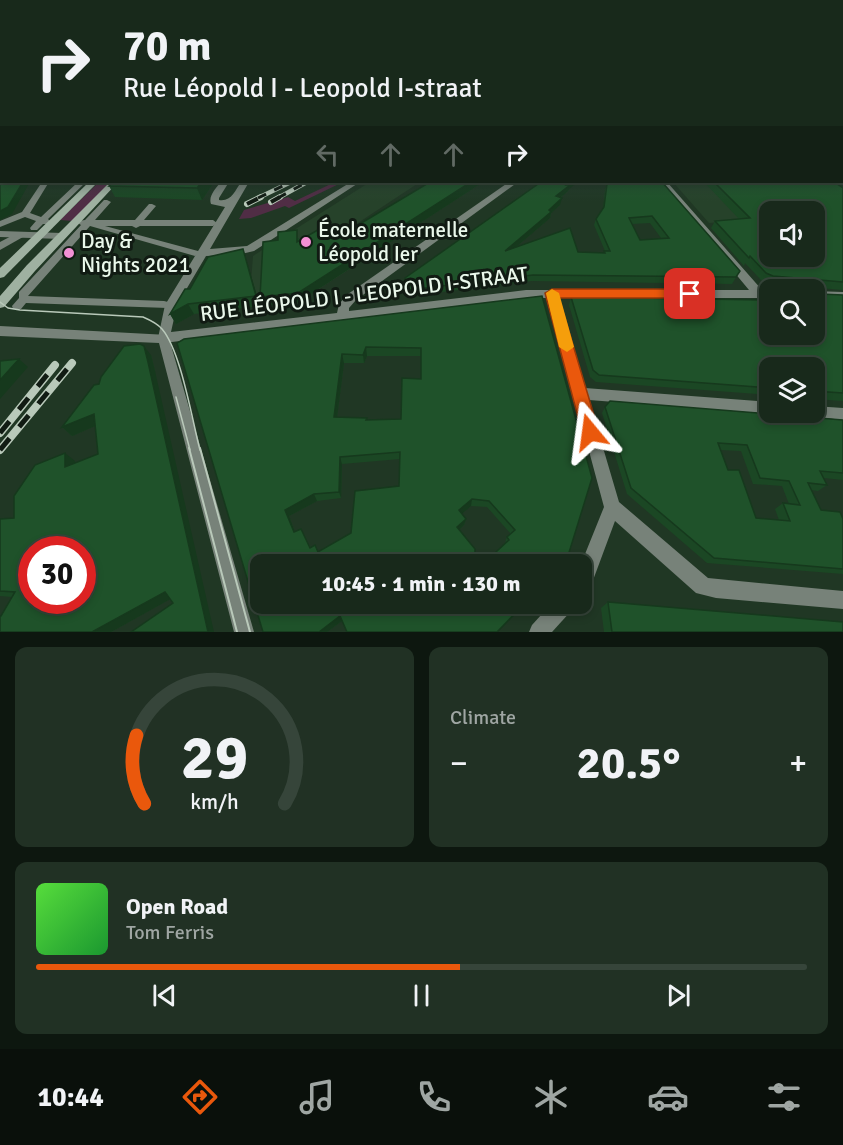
<!DOCTYPE html>
<meta charset="utf-8">
<style>
body{margin:0;font-family:Signika,sans-serif;background:#213124;color:#f1f3f6;height:100vh;display:flex;flex-direction:column;font-size:22px;white-space:nowrap}
*{box-sizing:border-box;margin:0}
p{font-size:20px;color:#9fa6a3}
.icon{flex:none;width:33px;height:33px;fill:none;stroke:currentColor;stroke-width:2;stroke-linecap:round;stroke-linejoin:round}
.map{position:relative;height:632px;overflow:hidden}
.sheet{display:flex;flex-direction:column;gap:15px;padding:15px;background:#0d170f;flex:1}
.sheet>*{flex:none}
.guide{position:absolute;left:0px;top:0px;width:843px;height:183px;box-shadow:0 3px 9px #0003,0 0 0 2px #36453a;background:#18291b;color:#f1f3f6;overflow:hidden}
.tools{position:absolute;left:759px;top:201px;display:grid;gap:12px}
.tools a{display:grid;place-items:center;width:66px;height:66px;border-radius:12px;background:#18291b;box-shadow:0 3px 9px #0003,0 0 0 2px #36453a;font-size:30px}
.speed{position:absolute;left:18px;top:536px;display:flex;gap:12px;font-size:30px;font-weight:700;text-align:center}
.speed>*{display:grid;place-content:center;width:78px;height:78px;border-radius:50%;background:#18291b;box-shadow:0 3px 9px #0003,0 0 0 2px #36453a;line-height:1}
.speed .limit{border:9px solid #d22;background:#fff;color:#111}
.pin{position:absolute;display:grid;place-items:center;width:51px;height:51px;color:#fff;margin:-26px;border-radius:12px;box-shadow:0 3px 9px #0006}
.me{position:absolute;width:66px;margin:-33px;rotate:344deg;stroke-linejoin:round;filter:drop-shadow(0 0 4px #0008)}
.turn{display:flex;align-items:center;gap:21px;height:126px;padding:0 24px;font-size:27px}
.turn .icon{width:78px;height:78px;stroke-width:2.5}
.turn b{display:block;font-size:42px;line-height:51px}
.lanes{display:flex;align-items:center;height:57px;padding:0 24px;background:#0003;justify-content:center;gap:30px;direction:ltr}
.lanes .off{opacity:.35}
.big{font-size:45px;font-weight:700;line-height:1.1}
.sheet .tile{flex:1;display:flex;flex-direction:column;justify-content:center;gap:9px;min-width:0;padding:0 21px;border-radius:12px;background:#213124}
.sheet .dial{align-items:center;gap:0}
.dial svg{height:156px;overflow:visible;fill:none;stroke:#36453a;stroke-width:7;stroke-linecap:round;text-anchor:middle}
.dial text{fill:#f1f3f6;stroke:none}
.song{display:flex;align-items:center;gap:18px}
.cover{width:72px;height:72px;border-radius:9px;background:linear-gradient(135deg,hsl(110 70% 55%),hsl(130 70% 35%))}
.played{height:6px;border-radius:3px;background:linear-gradient(90deg,#ea580c 55%,#36453a 55%)}
.keys{display:flex;justify-content:space-around;direction:ltr}
.heat{display:flex;justify-content:space-between;align-items:center;font-size:33px;direction:ltr}
.sheet .tiles{flex:1;display:grid;gap:15px;grid-template-columns:1fr 1fr}
.tile:last-child{grid-column:span 2}
.trip{position:absolute;left:250px;top:554px;width:342px;height:60px;border-radius:12px;background:#18291b;box-shadow:0 3px 9px #0003,0 0 0 2px #36453a;font-weight:700;line-height:60px;text-align:center}
.tab-bar{display:flex;height:96px;justify-content:space-around;align-items:center;background:#0a100b;color:#9fa6a3}
.tab-bar .icon{width:42px;height:42px}
.tab-bar .on{color:#ea580c}
.tab-bar b{font-size:27px;color:#f1f3f6}
.map>svg:first-child{display:block}
.built{fill:#26422a}
.green{fill:#502d45}
.lines{fill:none;stroke-linecap:round;stroke-linejoin:round}
.pedestrian{fill:#778279;fill-rule:evenodd}
.minor{fill:#778279;fill-rule:evenodd}
.tertiary{fill:#778279;fill-rule:evenodd}
.secondary{fill:#9fb1a1;fill-rule:evenodd}
.tram-far1{stroke:#b9c9ba;stroke-width:1.5}
.tram{stroke:#b9c9ba;stroke-width:2}
.rail-far2-casing{stroke:#b9c9ba;stroke-width:4.5}
.rail-far1-casing{stroke:#b9c9ba;stroke-width:6}
.rail-casing{stroke:#b9c9ba;stroke-width:8}
.rail-far2{stroke:#111b13;stroke-width:3;stroke-dasharray:9;stroke-linecap:butt}
.rail-far1{stroke:#111b13;stroke-width:4;stroke-dasharray:12;stroke-linecap:butt}
.rail{stroke:#111b13;stroke-width:5;stroke-dasharray:15;stroke-linecap:butt}
.wall{fill:#1b4724;fill-rule:evenodd}
.shaded-wall{fill:#16391d}
.building{fill:#1f522a;stroke:#16391d;stroke-width:1.5;fill-rule:evenodd}
.route{fill:#ea580c;stroke:#983908;stroke-width:1.5}
.slow{fill:#f59e0b}
.poi-dot{fill:#f391d5;stroke:#111b13;stroke-width:2}
.labels{text-anchor:middle;stroke-width:6;stroke-linejoin:round;paint-order:stroke}
.poi-label{font-size:21px;fill:#eaf8eb;stroke:#111b13;text-anchor:start}
.street-label{font-size:21px;fill:#eaf8eb;stroke:#111b13}
</style>
<div class="map">
<svg width="843" height="632" viewBox="0 0 843 632">
<rect width="100%" height="100%" fill="#203724"/>
<!-- built -->
<g class="built">
<polygon points="370,182 420,182 332,240 364,260 300,301 249,307 253,256"/>
<polygon points="673,182 782,182 814,212 770,212 769,219 709,223"/>
</g>
<!-- green -->
<g class="green">
<polygon points="99,182 111,182 73,221 60,220"/>
<polygon points="335,182 343,182 289,208 285,206 251,218 239,219 244,210 288,197 295,201"/>
</g>
<g class="lines">
<!-- pedestrian -->
<g class="pedestrian">
<polygon points="42,182 49,182 30,213 41,217 78,182 86,182 48,219 51,222 50,224 43,224 37,230 31,230 30,228 36,221 25,217 0,227 0,221 22,212"/>
<polygon points="104,200 107,200 111,202 95,220 135,220 149,204 152,204 156,206 144,220 213,220 217,223 213,226 140,226 136,228 132,226 105,226 198,251 200,253 195,256 90,226 28,296 164,301 168,302 169,305 168,308 26,303 21,309 13,309 12,306 19,298 19,292 81,225 78,223 79,221 85,220"/>
</g>
<!-- minor -->
<g class="minor">
<polygon points="842,176 843,177 843,183 840,182 842,182"/>
<path d="M221,182h8l-10,16v2c12,2 16,-9 22,-18h8l-39,67 37,-3 104,-64h9l-106,69 -17,4 -31,1 -29,49 -6,27 166,-19 2,-9 9,-10 161,-112h9l-162,118 -7,8v3l177,-21h223l-90,-108h8l95,108h8v8h-211l26,90 185,14v10h5l-5,2 -181,-14 30,102 89,76 135,13v18l-127,-11 -20,-5 -81,-72 -26,70 -7,2 -1,-29 23,-57 -56,-209h-22l-362,45 -4,-2 -2,-3 7,-33 60,-98 -14,-3c-3,-8 5,-16 10,-22z"/>
<polygon points="19,232 23,233 23,237 0,250 0,242"/>
<polygon points="814,291 843,292 843,300 814,299"/>
<polygon points="814,406 843,408 843,420 809,416 807,412 814,412"/>
<polygon points="552,603 574,603 572,610 552,632 529,632 532,625"/>
</g>
<!-- tertiary -->
<g class="tertiary">
<polygon points="0,231 62,233 67,236 62,239 0,237"/>
<polygon points="0,326 168,335 254,632 234,632 159,343 0,336"/>
</g>
<!-- secondary -->
<g class="secondary">
<polygon points="89,182 98,182 4,277 0,278 0,268"/>
<polygon points="110,182 118,182 35,271 4,307 0,308 0,296 27,265"/>
</g>
<!-- tram-far1 -->
<g class="tram-far1">
<path d="M0,302l8,6 12,2 123,7c7,3 14,6 19,12 19,22 30,91 38,121"/>
<polyline points="176,397 190,450"/>
</g>
<!-- tram -->
<g class="tram">
<polyline points="189,448 237,632"/>
<polyline points="200,448 250,632"/>
</g>
<defs>
<g id="rail-far2">
<polyline points="258,198 291,182"/>
<polyline points="278,198 307,182"/>
</g>
<g id="rail-far1">
<polyline points="271,202 280,197"/>
<polyline points="247,204 261,197"/>
</g>
<g id="rail">
<polyline points="0,433 55,365"/>
<polyline points="0,450 72,363"/>
</g>
</defs>
<!-- rail-far2 casing -->
<use href="#rail-far2" class="rail-far2-casing"/>
<!-- rail-far1 casing -->
<use href="#rail-far1" class="rail-far1-casing"/>
<!-- rail casing -->
<use href="#rail" class="rail-casing"/>
<!-- rail-far2 -->
<use href="#rail-far2" class="rail-far2"/>
<!-- rail-far1 -->
<use href="#rail-far1" class="rail-far1"/>
<!-- rail -->
<use href="#rail" class="rail"/>
</g>
<!-- wall -->
<g class="wall">
<polygon points="842,112 843,112 843,163 842,162"/>
<polygon points="214,182 202,200 115,197 109,186"/>
<polygon points="430,182 483,182 300,301 263,306 260,297 278,240 299,238 299,241 338,237"/>
<path d="M625,182h37l78,89 -8,13 -200,-3 -123,15 -4,-11v-7l164,-89 -1,2 -8,7v7l-9,8 -1,5 -34,29 62,5 26,1 1,-2 -11,-26 2,-6 7,-9 2,-20 2,-6 20,-1zM650,223l11,15 -21,2 -8,-16z"/>
<polygon points="704,182 834,182 843,188 843,290 768,284 761,280 745,263 744,266 711,228 715,221 739,219"/>
<polygon points="243,249 260,306 194,314 176,324 170,314 190,289"/>
<polygon points="820,294 843,295 843,401 814,399 814,368 770,368 770,395 596,382 590,377 569,305 571,297 814,334 814,299"/>
<path d="M542,296l25,263 -4,5h-80l22,-21 2,-6 4,-3 -24,-27 -16,-1 -10,8 5,5 -2,6 -5,5 -198,34 179,42 -98,15 -15,11h-64l-86,-289zM367,356h54v23l-20,40 -34,1 -30,-3 7,-54h20zM400,459l-1,27 -48,47 -32,19 -8,-5 -16,-15 -6,-16 28,-15 24,-3 1,-34z"/>
<polygon points="151,355 155,371 173,603 170,599 111,632 1,616 12,597 0,596 0,519 14,518 75,461 75,463 98,454 95,426 72,436 62,427 99,384"/>
<path d="M605,407l238,13v60l-19,-2 3,7 -9,6 -7,-1 10,20 22,9v55l-136,-11 -80,-69 -25,-81zM720,450l21,1 12,33 29,2 7,18 -6,-1 -8,6 4,11 -23,-2 -28,-48z"/>
<polygon points="608,602 843,632 604,632 601,608"/>
</g>
<!-- shaded-wall -->
<g class="shaded-wall">
<polygon points="23,182 30,182 12,214 0,220 0,211"/>
<polygon points="202,182 214,182 202,200 197,188"/>
<polygon points="471,182 483,182 300,301 298,293"/>
<polygon points="572,182 578,182 569,189 568,191 555,202 556,196"/>
<polygon points="562,198 560,205 551,213 550,218 503,258 505,251"/>
<polygon points="243,249 246,259 260,306 256,296"/>
<polygon points="188,304 194,314 176,324 170,314"/>
<polygon points="144,346 151,355 155,371 214,632 208,632"/>
<polygon points="366,347 367,356 364,363 363,355"/>
<polygon points="342,354 344,363 336,425 334,417"/>
<polygon points="19,359 28,367 0,399 0,380"/>
<polygon points="94,414 102,423 72,436 62,427"/>
<polygon points="65,453 75,461 75,475 65,467"/>
<polygon points="340,457 342,464 341,498 339,492"/>
<polygon points="314,494 317,501 289,516 297,538 294,532 285,510"/>
<polygon points="472,499 471,506 458,517 459,510"/>
<polygon points="466,519 464,525 456,533 457,527"/>
<polygon points="165,592 174,597 111,632 92,632"/>
<polygon points="525,603 526,603 498,632 497,632"/>
<polygon points="340,616 343,620 327,632 319,632"/>
</g>
<!-- building -->
<g class="building">
<polygon points="0,112 2,112 2,182 23,182 8,207 0,211"/>
<polygon points="842,112 843,112 843,154 842,153"/>
<polygon points="113,182 202,182 197,188 109,186"/>
<polygon points="430,182 471,182 298,293 260,297 263,242 278,240 278,232 297,230 297,242 323,227 338,237"/>
<path d="M541,182h31l-5,3h3l-14,11 6,2 -13,12 2,2 -46,39 65,-23 8,24 27,1 -1,-2h6l-14,-32 8,-12 3,-23 26,-1 -1,-1h30l78,89 -4,6 -203,-2 -125,15 -3,-12zM652,216l17,22 -29,2 -11,-22z"/>
<path d="M714,182h120l9,6v94l-70,-6 -7,-3 -16,-17 -1,2 -34,-37 35,-3zM770,212h44v44h-44z"/>
<polygon points="243,249 256,296 188,304 170,314 185,289 190,289 208,257"/>
<polygon points="820,294 843,295 843,393 814,391 814,368 770,368 770,388 599,375 593,370 571,297 770,300 770,334 814,334 814,300 819,300"/>
<path d="M542,296l50,182 -25,81 -5,5h-79l26,-24 -2,-3 8,-7 -26,-29 -17,-2 -13,11 7,9 -9,8 18,22v15h-214v39h176l3,3 3,-3h82l-28,29h-150l-7,-16 -21,16h-56l-86,-289 7,-4zM366,347l55,1v31l-19,-1 -1,41 -35,1 1,-2 -33,-1 8,-63 21,1zM400,452l-1,34 -44,5 -4,42 -33,19 -3,-7 -5,3 -9,-19 -7,3 -9,-22 29,-16 25,-2 1,-35z"/>
<path d="M140,344l4,2 4,16 60,270h-77l42,-29 -8,-11 -73,40h-92v-16h1l14,-24 -15,-1v-72l14,-1v-22l21,-31 30,-12v14l33,-13 -4,-40 -32,13 32,-42 5,-1 2,-7 23,-31zM32,549h50v51h-50z"/>
<polygon points="19,359 0,380 0,361"/>
<path d="M610,401l233,19v53l-23,-2 7,14 -19,-2 13,27 19,2 3,7v50l-129,-11 -83,-70 -26,-81zM718,443l29,2 13,33 29,3 11,24 -17,-2 7,18 -34,-3 -17,-48h-11z"/>
<polygon points="608,602 843,622 843,632 612,632"/>
</g>
<!-- sky -->
<linearGradient id="sky" x2="0" y2="1"><stop stop-color="#121e14"/><stop offset="0.56" stop-color="#3c5350"/><stop offset="1" stop-color="#3c5350" stop-opacity="0"/></linearGradient>
<rect width="843" height="201" fill="url(#sky)"/>
<!-- route -->
<polygon class="route" points="552,289 690,289 697,294 690,298 559,298 599,432 596,437 590,439 584,437 582,432 545,293"/>
<!-- slow -->
<polygon class="slow" points="552,289 559,293 574,347 567,352 559,347 546,293"/>
<!-- markers -->
<g class="poi-dot">
<circle cx="306" cy="242" r="6"/>
<circle cx="69" cy="253" r="6"/>
</g>
<g class="labels">
<!-- poi labels -->
<g class="poi-label">
<text x="318" y="237">École maternelle<tspan x="318" dy="24">Léopold Ier</tspan></text>
<text x="81" y="248">Day &amp;<tspan x="81" dy="24">Nights 2021</tspan></text>
</g>
<!-- street labels -->
<g class="street-label">
<text transform="translate(364 294) rotate(-7)" y="7">RUE LÉOPOLD I - LEOPOLD I-STRAAT</text>
</g>
</g>
</svg>
<div class="tools">
<a><svg class="icon" aria-label="sound" viewBox="0 0 24 24"><path d="M4 9h4l5-4v14l-5-4H4zM17 9q2 3 0 6"/></svg></a>
<a><svg class="icon" aria-label="search" viewBox="0 0 24 24"><circle cx="10" cy="10" r="6"/><path d="M15 15l6 6"/></svg></a>
<a><svg class="icon" aria-label="layers" viewBox="0 0 24 24"><path d="M12 4l9 5-9 5-9-5zM3 14l9 5 9-5"/></svg></a>
</div>
<div class="speed"><div class="limit">30</div></div>
<div class="pin" style="left:690px;top:294px;background:#d93025"><svg class="icon" aria-label="arrive" viewBox="0 0 24 24"><path d="M6 21V4h12l-3 4 3 4H6"/></svg></div>
<svg class="me" style="left:590px;top:432px" viewBox="-20 -20 40 40"><path d="M0-17L14 15 0 8-14 15z" fill="#ea580c" stroke="#fff" stroke-width="4"/></svg>
<div class="trip">10:45 · 1 min · 130 m</div>
<div class="guide">
<div class="turn"><svg class="icon" aria-label="right" viewBox="0 0 24 24"><path d="M7 20v-9h11M14 6l5 5-5 5"/></svg><div><b>70 m</b>Rue Léopold I - Leopold I-straat</div></div>
<div class="lanes"><svg class="icon off" aria-label="left" viewBox="0 0 24 24"><path d="M17 20v-9H6M10 6l-5 5 5 5"/></svg><svg class="icon off" aria-label="ahead" viewBox="0 0 24 24"><path d="M12 20V5M6 11l6-6 6 6"/></svg><svg class="icon off" aria-label="ahead" viewBox="0 0 24 24"><path d="M12 20V5M6 11l6-6 6 6"/></svg><svg class="icon" aria-label="right" viewBox="0 0 24 24"><path d="M7 20v-9h11M14 6l5 5-5 5"/></svg></div>
</div>
</div>
<section class="sheet">
<div class="tiles">
<div class="tile dial"><svg viewBox="0 0 100 80">
<path d="M14 69A42 42 0 1 1 86 69"/>
<path d="M14 69A42 42 0 0 1 10 34" stroke="#ea580c"/>
<text x="50" y="56" font-size="32" font-weight="700">29</text>
<text x="50" y="72" font-size="11">km/h</text>
</svg></div>
<div class="tile"><p>Climate</p>
<div class="heat"><a>−</a><b class="big">20.5°</b><a>+</a></div>
</div>
<div class="tile">
<div class="song"><i class="cover"></i><div><b>Open Road</b><p>Tom Ferris</p></div></div>
<div class="played"></div>
<div class="keys"><svg class="icon" aria-label="previous" viewBox="0 0 24 24"><path d="M18 5L8 12l10 7zM5 5v14"/></svg><svg class="icon" aria-label="pause" viewBox="0 0 24 24"><path d="M8 5v14M16 5v14"/></svg><svg class="icon" aria-label="next" viewBox="0 0 24 24"><path d="M6 5l10 7-10 7zM19 5v14"/></svg></div>
</div>
</div>
</section>
<nav class="tab-bar">
<b>10:44</b>
<svg class="icon on" aria-label="directions" viewBox="0 0 24 24"><path d="M12 3l9 9-9 9-9-9zM9 14v-3h6M13 9l2 2-2 2"/></svg>
<svg class="icon" aria-label="music" viewBox="0 0 24 24"><path d="M9 18V5l10-2v13"/><circle cx="6" cy="18" r="3"/><circle cx="16" cy="16" r="3"/></svg>
<svg class="icon" aria-label="phone" viewBox="0 0 24 24"><path d="M5 4h4l2 5-3 2q2 4 5 5l2-3 5 2v4C11 20 4 13 5 4z"/></svg>
<svg class="icon" aria-label="climate" viewBox="0 0 24 24"><path d="M12 3v18M4 7l16 10M4 17L20 7"/></svg>
<svg class="icon" aria-label="car" viewBox="0 0 24 24"><path d="M5 17H2v-5l4-1 3-4h7l3 4 3 1v5h-3M9 17h6M6 11h13"/><circle cx="7" cy="17" r="2"/><circle cx="17" cy="17" r="2"/></svg>
<svg class="icon" aria-label="filters" viewBox="0 0 24 24"><path d="M4 7h16M4 17h16"/><circle cx="9" cy="7" r="2"/><circle cx="15" cy="17" r="2"/></svg>
</nav>
